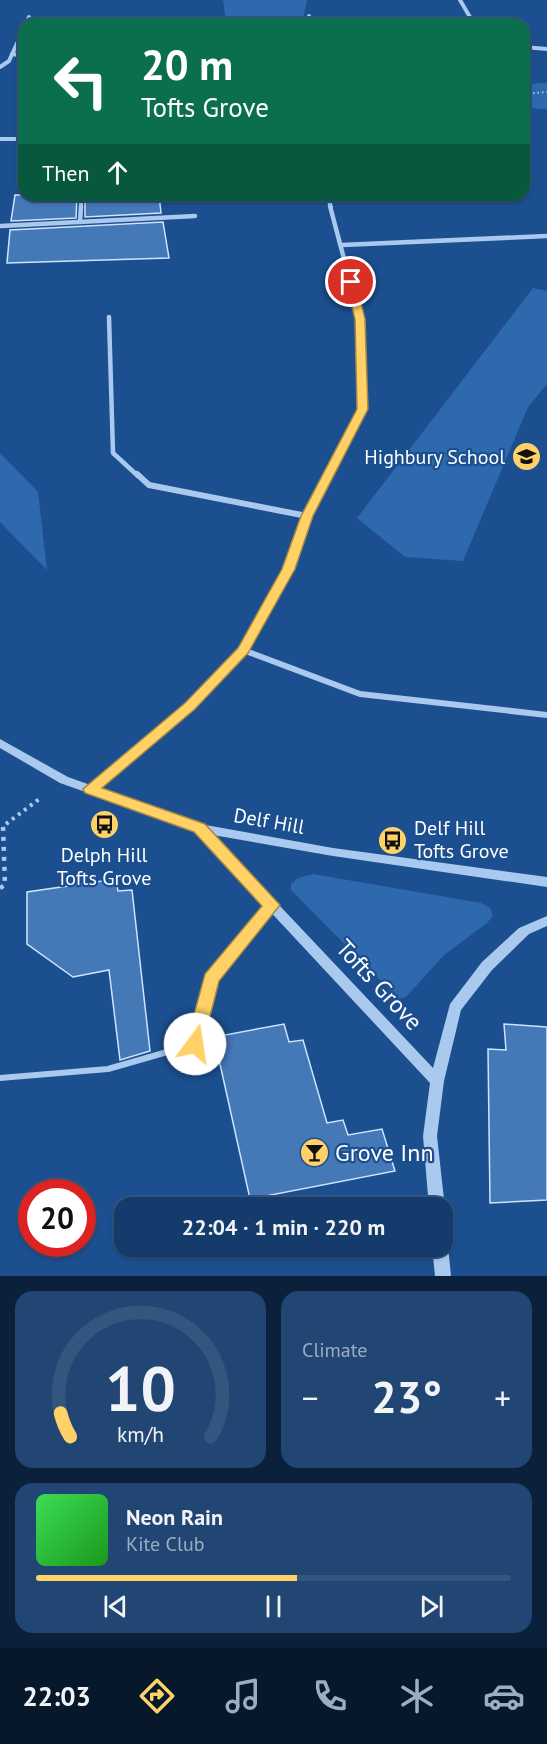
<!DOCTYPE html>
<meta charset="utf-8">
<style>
body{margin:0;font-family:"PT Sans",sans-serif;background:#214673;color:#f1f3f6;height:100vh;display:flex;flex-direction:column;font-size:22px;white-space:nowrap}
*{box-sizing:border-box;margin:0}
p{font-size:20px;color:#9dadc1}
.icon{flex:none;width:33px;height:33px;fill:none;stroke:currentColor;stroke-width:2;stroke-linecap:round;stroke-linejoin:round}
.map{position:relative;height:1276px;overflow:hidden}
.details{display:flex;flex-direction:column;gap:15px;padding:15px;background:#0b203b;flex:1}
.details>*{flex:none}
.guide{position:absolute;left:18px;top:18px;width:512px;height:183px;border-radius:18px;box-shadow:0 2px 4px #0004,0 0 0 2px #33557e;background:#0b6e4f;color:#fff;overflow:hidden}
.speed{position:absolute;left:18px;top:1179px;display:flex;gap:12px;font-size:30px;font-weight:700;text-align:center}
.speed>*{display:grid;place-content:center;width:78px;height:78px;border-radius:50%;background:#143b6b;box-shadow:0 2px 4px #0004,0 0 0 2px #33557e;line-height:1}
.speed .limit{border:9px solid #d22;background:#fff;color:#111}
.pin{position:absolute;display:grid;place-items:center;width:51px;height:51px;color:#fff;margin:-26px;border:3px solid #fff;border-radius:50%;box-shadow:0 2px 6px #0007}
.me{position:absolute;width:66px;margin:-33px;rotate:14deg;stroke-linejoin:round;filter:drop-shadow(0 0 4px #0008)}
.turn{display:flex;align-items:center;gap:21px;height:126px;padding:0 24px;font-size:27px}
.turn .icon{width:78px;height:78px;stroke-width:2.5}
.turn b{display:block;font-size:42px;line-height:51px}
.then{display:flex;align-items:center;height:57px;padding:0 24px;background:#0003;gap:12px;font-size:22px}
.big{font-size:45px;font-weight:700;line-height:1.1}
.details .widget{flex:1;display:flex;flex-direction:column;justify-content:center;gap:9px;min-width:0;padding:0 21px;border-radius:18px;background:#214673}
.details .dial{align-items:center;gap:0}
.dial svg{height:156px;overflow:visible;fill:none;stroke:#33557e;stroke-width:7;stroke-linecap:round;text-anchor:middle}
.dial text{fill:#f1f3f6;stroke:none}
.song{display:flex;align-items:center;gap:18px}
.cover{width:72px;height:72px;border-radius:9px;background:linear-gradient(135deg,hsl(130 70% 55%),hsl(120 70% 35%))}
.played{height:6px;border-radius:3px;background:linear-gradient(90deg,#ffd166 55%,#33557e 55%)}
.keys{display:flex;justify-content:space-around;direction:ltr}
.heat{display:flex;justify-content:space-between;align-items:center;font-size:33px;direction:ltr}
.details .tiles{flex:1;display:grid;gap:15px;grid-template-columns:1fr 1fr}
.widget:last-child{grid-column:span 2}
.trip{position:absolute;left:114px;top:1197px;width:339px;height:60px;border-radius:18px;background:#143b6b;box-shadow:0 2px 4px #0004,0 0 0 2px #33557e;font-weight:700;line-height:60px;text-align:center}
.dock{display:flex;height:96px;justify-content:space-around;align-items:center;background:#08182b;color:#9dadc1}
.dock .icon{width:42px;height:42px}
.dock .active{color:#ffd166}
.dock b{font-size:27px;color:#f1f3f6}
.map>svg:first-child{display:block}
.green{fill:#2e69ad}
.building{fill:#4478b7;stroke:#cfe3fa;stroke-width:1.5}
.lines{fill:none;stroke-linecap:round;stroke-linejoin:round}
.path-far2{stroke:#a9c9ee;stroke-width:2;stroke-dasharray:1.5 3;stroke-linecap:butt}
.path-far1{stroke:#a9c9ee;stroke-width:4;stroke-dasharray:3 4.5;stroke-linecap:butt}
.path{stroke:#a9c9ee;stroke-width:4.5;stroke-dasharray:4 6;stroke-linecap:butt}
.service{stroke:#a9c9ee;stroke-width:6}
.minor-far2{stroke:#a9c9ee;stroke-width:4}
.minor-far1{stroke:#a9c9ee;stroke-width:4.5}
.minor{stroke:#a9c9ee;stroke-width:6}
.tertiary{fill:#a9c9ee;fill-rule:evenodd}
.route{fill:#ffd166;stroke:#a68842;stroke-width:1.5}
.labels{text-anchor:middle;stroke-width:4.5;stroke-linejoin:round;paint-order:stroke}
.poi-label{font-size:20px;fill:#fff;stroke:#1b4f8f;text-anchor:end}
.street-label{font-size:20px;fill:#fff;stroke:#1b4f8f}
.near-street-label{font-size:24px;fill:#fff;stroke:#1b4f8f}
.near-poi-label{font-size:24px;fill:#fff;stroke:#1b4f8f;text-anchor:start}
</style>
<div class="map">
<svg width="547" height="1276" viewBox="0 0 547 1276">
<rect width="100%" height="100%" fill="#1b4f8f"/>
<!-- green -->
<g class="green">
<polygon points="223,0 307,0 302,24 226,24"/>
<polygon points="547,83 547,109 524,108 524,84"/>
<polygon points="533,288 547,291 547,384 528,407 463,561 405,557 357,518"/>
<polygon points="0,453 38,492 47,570 0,522"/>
<polygon points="313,874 481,903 490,908 493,916 487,923 444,955 406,997 399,999 291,890 291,884 298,878"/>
</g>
<!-- building -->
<g class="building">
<polygon points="15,195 77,195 76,218 11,221"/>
<polygon points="85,195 159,195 161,213 85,217"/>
<polygon points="163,222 169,258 7,263 10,230"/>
<polygon points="116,879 118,891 132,890 150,1051 120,1060 109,970 73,977 27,944 27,892"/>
<polygon points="284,1024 289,1042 303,1040 327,1123 343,1120 348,1135 382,1129 395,1171 250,1199 214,1037"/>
<polygon points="504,1024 547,1027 547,1200 490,1203 488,1049 506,1050"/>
</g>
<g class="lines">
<!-- path-far2 -->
<polyline class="path-far2" points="524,94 547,92"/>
<!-- path-far1 -->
<polyline class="path-far1" points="6,824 42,797"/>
<!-- path -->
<polyline class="path" points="0,888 5,885 3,826 8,823"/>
<!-- service -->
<polyline class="service" points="0,1078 108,1069 195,1044 211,979 272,905"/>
<!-- minor-far2 -->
<g class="minor-far2">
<polyline points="460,0 474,24"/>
<polyline points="309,16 309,24"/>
<polyline points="26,24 29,17"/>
<polyline points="524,47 547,49"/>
<polyline points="12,54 24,56"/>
<polyline points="0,67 9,61 24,28"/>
<polyline points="0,139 24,139"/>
<polyline points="327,195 331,207"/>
<polyline points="81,207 81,195"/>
</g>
<!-- minor-far1 -->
<g class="minor-far1">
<polyline points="80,222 81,206"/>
<polyline points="1,226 195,216"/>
<polyline points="342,245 547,236"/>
<polyline points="109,317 113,453 138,476"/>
<polyline points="328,476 362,409 360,319 330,206"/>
</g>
<!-- minor -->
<g class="minor">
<polyline points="137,474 149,485 307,516"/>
<polyline points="243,650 360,694 547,715"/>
<polyline points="90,789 190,706 243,650 288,569 307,516 329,474"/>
</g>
<!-- tertiary -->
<g class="tertiary">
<polygon points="0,739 68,777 200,824 333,848 547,877 547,887 333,856 213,835 433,1068 450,1004 482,962 519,928 547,916 547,926 529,934 492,970 461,1010 444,1081 437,1136 445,1208 442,1212 442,1208 429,1208 423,1136 430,1083 195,831 60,783 0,748"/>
<polygon points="442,1240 445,1241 448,1246 451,1276 435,1276 432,1246 442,1246"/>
</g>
</g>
<!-- route -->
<polygon class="route" points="351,279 356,282 365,319 368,409 313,516 295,569 248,653 195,709 102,788 205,824 280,905 219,981 203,1044 201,1049 195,1051 188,1049 186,1044 205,974 262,906 194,832 85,793 83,789 185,703 238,648 282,569 301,516 357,409 355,319 346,282"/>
<!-- icons -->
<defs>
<symbol id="school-disc" viewBox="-11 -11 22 22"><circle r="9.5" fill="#ffd166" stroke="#1b4f8f"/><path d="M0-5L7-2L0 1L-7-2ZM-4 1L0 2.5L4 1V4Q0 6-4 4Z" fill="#111"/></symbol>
<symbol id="bus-disc" viewBox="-11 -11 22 22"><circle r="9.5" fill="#ffd166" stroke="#1b4f8f"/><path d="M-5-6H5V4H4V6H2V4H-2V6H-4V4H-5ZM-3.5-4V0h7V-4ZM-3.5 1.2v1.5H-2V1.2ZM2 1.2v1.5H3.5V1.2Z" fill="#111"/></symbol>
<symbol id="bar-disc" viewBox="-11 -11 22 22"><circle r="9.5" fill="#ffd166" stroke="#1b4f8f"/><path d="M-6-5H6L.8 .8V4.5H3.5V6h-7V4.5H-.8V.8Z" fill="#111"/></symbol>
</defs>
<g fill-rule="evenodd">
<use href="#school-disc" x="510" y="440" width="33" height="33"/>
<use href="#bus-disc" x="88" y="808" width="33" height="33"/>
<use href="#bus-disc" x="376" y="824" width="33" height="33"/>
<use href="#bar-disc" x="298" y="1136" width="33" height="33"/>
</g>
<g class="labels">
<!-- poi labels -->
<g class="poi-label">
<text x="505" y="464">Highbury School</text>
<text x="414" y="835" text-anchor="start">Delf Hill<tspan x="414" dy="23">Tofts Grove</tspan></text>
<text x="104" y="862" text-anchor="middle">Delph Hill<tspan x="104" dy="23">Tofts Grove</tspan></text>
</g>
<!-- street labels -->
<g class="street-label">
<text transform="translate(269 821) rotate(10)" y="7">Delf Hill</text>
</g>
<!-- near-street labels -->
<g class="near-street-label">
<text transform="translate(379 985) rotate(47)" y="8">Tofts Grove</text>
</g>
<!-- near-poi labels -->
<g class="near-poi-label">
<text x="335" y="1161">Grove Inn</text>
</g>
</g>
</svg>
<div class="speed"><div class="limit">20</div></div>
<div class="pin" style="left:351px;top:282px;background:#d93025"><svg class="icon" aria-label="arrive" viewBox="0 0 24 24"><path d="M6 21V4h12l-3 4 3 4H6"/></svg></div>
<svg class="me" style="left:195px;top:1044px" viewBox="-20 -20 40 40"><circle r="19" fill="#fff"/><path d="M0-13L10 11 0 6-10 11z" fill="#ffd166"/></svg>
<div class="trip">22:04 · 1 min · 220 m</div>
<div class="guide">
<div class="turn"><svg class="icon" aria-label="left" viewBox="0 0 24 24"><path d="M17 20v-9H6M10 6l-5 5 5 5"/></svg><div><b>20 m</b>Tofts Grove</div></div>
<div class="then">Then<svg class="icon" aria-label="ahead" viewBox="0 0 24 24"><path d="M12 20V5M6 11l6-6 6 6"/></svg></div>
</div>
</div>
<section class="details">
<div class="tiles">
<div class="widget dial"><svg viewBox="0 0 100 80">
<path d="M14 69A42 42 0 1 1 86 69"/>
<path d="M14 69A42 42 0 0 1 9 57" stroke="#ffd166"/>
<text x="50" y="56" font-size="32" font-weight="700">10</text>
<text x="50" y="72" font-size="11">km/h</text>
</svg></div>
<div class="widget"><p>Climate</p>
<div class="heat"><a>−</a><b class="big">23°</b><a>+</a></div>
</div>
<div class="widget">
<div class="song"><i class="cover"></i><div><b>Neon Rain</b><p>Kite Club</p></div></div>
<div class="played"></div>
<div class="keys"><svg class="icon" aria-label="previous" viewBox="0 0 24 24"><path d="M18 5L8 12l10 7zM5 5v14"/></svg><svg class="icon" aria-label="pause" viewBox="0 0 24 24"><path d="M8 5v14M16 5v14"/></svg><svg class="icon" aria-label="next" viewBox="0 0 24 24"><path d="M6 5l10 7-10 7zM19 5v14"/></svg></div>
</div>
</div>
</section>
<nav class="dock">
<b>22:03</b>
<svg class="icon active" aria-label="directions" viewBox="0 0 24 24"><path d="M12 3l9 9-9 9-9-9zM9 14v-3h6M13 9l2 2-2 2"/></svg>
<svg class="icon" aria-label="music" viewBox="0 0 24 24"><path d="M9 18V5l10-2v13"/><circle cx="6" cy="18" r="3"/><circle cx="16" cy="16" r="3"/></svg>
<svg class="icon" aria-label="phone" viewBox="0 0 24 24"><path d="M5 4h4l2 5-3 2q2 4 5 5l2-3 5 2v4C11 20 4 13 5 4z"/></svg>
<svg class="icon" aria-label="climate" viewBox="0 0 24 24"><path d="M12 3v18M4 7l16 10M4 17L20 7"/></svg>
<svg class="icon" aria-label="car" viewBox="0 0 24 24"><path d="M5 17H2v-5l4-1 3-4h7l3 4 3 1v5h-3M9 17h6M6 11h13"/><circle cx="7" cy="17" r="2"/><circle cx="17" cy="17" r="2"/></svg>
</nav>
